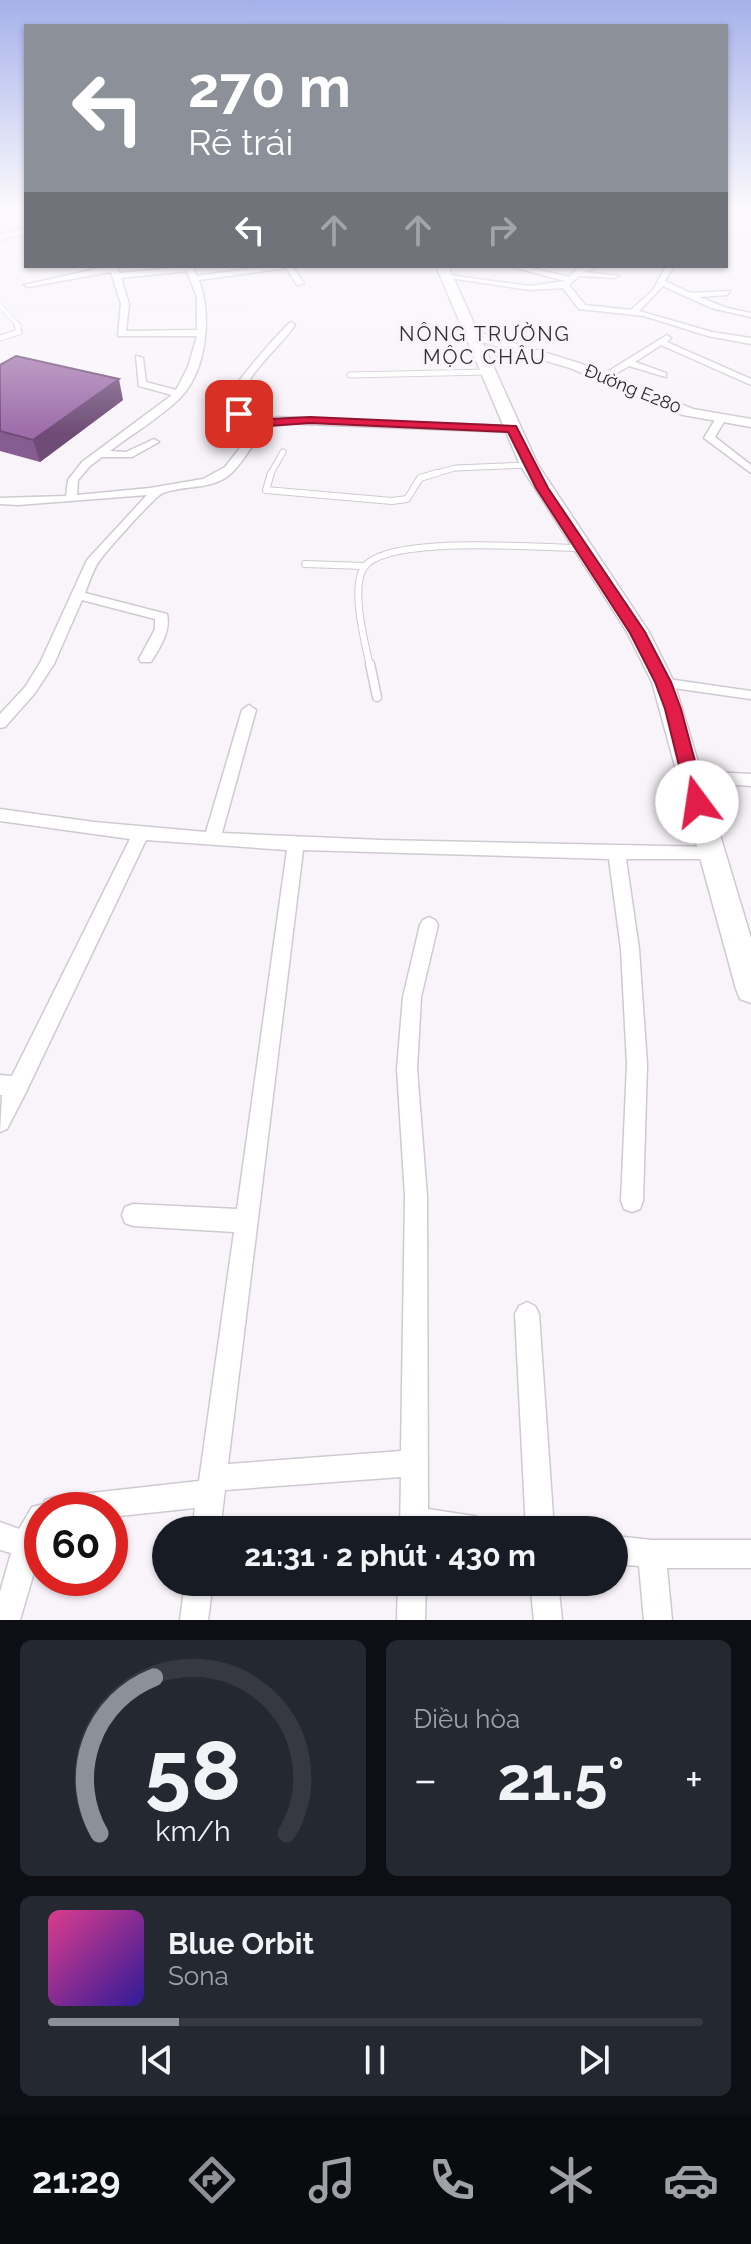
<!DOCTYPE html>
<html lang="vi">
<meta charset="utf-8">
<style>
body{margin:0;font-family:Raleway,sans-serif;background:#242831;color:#f1f3f6;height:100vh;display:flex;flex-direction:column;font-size:30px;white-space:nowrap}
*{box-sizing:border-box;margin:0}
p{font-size:26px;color:#9ea1a6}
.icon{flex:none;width:44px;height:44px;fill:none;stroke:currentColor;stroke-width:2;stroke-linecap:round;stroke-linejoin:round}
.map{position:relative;height:1620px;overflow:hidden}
.details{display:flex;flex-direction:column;gap:20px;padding:20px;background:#0d0f14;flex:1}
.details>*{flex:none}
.banner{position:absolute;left:24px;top:24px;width:704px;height:244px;border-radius:0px;box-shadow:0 2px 6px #0004;background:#8c9099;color:#fff;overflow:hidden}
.speed{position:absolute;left:24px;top:1492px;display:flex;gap:16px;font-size:40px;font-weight:700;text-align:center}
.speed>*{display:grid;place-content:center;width:104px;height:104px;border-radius:50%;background:#171b24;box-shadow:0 2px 6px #0004;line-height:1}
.speed .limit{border:12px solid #d22;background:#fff;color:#111}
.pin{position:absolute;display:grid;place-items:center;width:68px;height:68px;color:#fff;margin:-34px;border-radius:16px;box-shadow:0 4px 12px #0006}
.me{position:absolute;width:88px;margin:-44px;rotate:346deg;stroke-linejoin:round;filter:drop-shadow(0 0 6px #0008)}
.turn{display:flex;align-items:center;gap:28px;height:168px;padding:0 32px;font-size:36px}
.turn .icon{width:104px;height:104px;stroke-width:2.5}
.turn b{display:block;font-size:56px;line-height:68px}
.lanes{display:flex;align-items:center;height:76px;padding:0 32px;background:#0003;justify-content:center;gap:40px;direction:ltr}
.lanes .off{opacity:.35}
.big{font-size:60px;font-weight:700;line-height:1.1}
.details .card{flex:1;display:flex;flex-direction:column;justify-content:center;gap:12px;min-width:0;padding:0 28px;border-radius:12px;background:#242831}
.details .dial{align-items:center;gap:0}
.dial svg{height:208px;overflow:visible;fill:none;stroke:#363941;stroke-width:7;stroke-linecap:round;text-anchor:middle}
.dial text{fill:#f1f3f6;stroke:none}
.song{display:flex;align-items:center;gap:24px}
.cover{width:96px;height:96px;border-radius:12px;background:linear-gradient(135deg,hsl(330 70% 55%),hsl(250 70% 35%))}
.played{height:8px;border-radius:4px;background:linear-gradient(90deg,#8c9099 20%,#363941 20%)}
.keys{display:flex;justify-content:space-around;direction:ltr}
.heat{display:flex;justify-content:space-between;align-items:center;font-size:44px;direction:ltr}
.details .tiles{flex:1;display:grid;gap:20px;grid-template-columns:1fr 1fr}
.card:last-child{grid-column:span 2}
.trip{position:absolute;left:152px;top:1516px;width:476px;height:80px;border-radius:40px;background:#171b24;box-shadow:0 2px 6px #0004;font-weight:700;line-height:80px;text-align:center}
.dock{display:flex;height:128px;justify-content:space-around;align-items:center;background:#090b0e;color:#9ea1a6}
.dock .icon{width:56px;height:56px}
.dock .selected{color:#8c9099}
.dock b{font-size:36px;color:#f1f3f6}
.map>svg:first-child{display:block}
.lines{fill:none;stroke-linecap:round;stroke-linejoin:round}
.service-far3-casing{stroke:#cfcad1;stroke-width:5}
.service-far2-casing{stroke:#cfcad1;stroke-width:7}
.service-far1-casing{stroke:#cfcad1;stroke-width:8}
.service-casing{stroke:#cfcad1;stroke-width:11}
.minor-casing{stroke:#cfcad1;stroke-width:3}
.tertiary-casing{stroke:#cfcad1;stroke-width:3}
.secondary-casing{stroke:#cfcad1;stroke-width:3}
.primary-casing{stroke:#cfcad1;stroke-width:3}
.service-far3{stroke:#fff;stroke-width:4}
.service-far2{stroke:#fff;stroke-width:5}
.service-far1{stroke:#fff;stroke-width:6}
.service{stroke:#fff;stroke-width:8}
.minor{fill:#fff;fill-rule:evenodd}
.tertiary{fill:#fff;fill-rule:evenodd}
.secondary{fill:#fff;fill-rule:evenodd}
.primary{fill:#fff;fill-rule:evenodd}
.wall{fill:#875d91}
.shaded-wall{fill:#6e4c76}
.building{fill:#9d6ca9;stroke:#6e4c76;stroke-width:2}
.route{fill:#e11d48;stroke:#92132f;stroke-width:2}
.labels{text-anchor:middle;stroke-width:7;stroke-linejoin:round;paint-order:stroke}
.far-street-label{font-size:18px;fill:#2a282b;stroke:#f9f4fa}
.far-quarter-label{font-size:20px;letter-spacing:2px;fill:#332f34;stroke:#f9f4fa}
</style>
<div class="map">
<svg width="751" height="1620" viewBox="0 0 751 1620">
<rect width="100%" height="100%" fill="#f9f4fa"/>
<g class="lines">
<defs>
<polyline id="service-far3" points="0,306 19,326"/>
<g id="service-far2">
<polyline points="0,338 19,332 17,324"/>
<polyline points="350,375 488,372"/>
<polyline points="270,475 283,452"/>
<polyline points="430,475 455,468 528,465"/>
</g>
<g id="service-far1">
<polyline points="271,473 266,490 392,501 407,499 420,478 437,473"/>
<polyline points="305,564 365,566"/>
<path d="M370,666c-5,-23 -19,-75 -7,-97 19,-35 177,-21 216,-21"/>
</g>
<g id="service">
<polyline points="370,664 377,697"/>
<polyline points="667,683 751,695"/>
</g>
<g id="minor">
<path d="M109,266h8l2,7 73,-7 5,10 72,-10h23l12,17 -7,2 -11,-17 -87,12c13,36 8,90 -19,118 -20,20 -48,36 -70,53l16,1 28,-13 5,3 -27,15h-30l-12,9 -12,14 -1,15 73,-7 53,-9 22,-12 25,-32 12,-12 -26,-7c-5,-9 -7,-15 -3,-25 5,-12 48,-61 58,-69l4,3c-15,24 -62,57 -52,87l27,7 7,-2 235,9 5,3 -5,3 -234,-9c-24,10 -30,37 -50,53 -19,14 -44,9 -65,17 -8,3 -56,57 -63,67 -7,9 -11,23 -15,33l82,21c4,18 -7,33 -16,48h-10l-2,-3 16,-30v-10l-73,-19 -28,64 -19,29 -30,34 -5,1v-14l25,-27 15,-24 47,-103 60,-65 -129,10 -18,-1v-6l66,-2 2,-16 14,-18 90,-67 -33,-9 -3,-30 7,2 3,24 30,8 12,-23 9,-31h-79l3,-32 -10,-32 -83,15 -4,-2zM187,271l10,26v33l-71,1 3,-27 -8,-26z"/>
<polygon points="509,266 523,266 569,277 576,269 600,266 584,272 619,276 615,278 579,276 569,285 585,305 631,310 653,290 666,266 674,266 665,281 691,293 730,291 727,295 699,297 727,308 751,313 751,317 711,308 663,286 639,311 712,332 751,338 751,344 708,336 644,316 579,309 563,288 530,290 443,277 447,275 530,286 565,281"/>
<polygon points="667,335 671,338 667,342 751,379 751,385 661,345 635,362 666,373 666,377 629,366 607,379 599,377"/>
<polygon points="716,418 725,420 715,437 751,465 751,473 704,438"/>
<polygon points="249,705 256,710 222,833 381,840 715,847 717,852 715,857 709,859 626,859 639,949 647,1064 643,1201 640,1209 632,1212 624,1209 621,1201 627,1064 621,949 609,859 303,850 228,1464 401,1451 405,1196 397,1069 403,997 420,925 423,920 429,917 435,920 438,925 421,997 417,1069 427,1196 428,1509 474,1516 484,1520 488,1530 400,1530 401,1477 225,1490 220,1530 192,1530 195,1508 110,1517 110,1510 42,1510 42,1545 20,1620 0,1620 0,1592 11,1553 0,1550 0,1522 19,1529 32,1507 44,1504 45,1500 55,1497 199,1481 234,1232 133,1226 125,1223 122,1215 125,1207 133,1204 237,1209 287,850 146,840 25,1094 7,1129 0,1132 2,1095 0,1095 0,1075 12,1076 130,839 0,821 0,809 94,822 206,832 242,710"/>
<polygon points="690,771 751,774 751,786 685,781 682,777 685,773"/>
<polygon points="527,1302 535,1306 539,1314 554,1530 526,1530 515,1314 519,1306"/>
<polygon points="614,1536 652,1540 751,1540 751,1568 667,1568 672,1620 644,1620 639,1566 614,1564"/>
<polygon points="185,1582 213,1582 208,1620 180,1620"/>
<polygon points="398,1582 426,1582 425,1620 397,1620"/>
<polygon points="530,1582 558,1582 562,1620 534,1620"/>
</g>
<polygon id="tertiary" points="26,228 26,234 0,240 0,234"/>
<polygon id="secondary" points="471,330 579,363 693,409 751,419 751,427 683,415 570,368 466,337 465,334"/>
<polygon id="primary" points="436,266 448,266 538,465 649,632 674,682 751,938 751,1003 740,999 736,989 652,682 627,632 520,465"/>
</defs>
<!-- service-far3 casing -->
<use href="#service-far3" class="service-far3-casing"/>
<!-- service-far2 casing -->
<use href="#service-far2" class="service-far2-casing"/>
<!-- service-far1 casing -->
<use href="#service-far1" class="service-far1-casing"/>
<!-- service casing -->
<use href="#service" class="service-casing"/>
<!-- minor casing -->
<use href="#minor" class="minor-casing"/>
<!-- tertiary casing -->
<use href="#tertiary" class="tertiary-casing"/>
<!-- secondary casing -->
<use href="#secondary" class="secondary-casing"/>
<!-- primary casing -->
<use href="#primary" class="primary-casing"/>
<!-- service-far3 -->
<use href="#service-far3" class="service-far3"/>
<!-- service-far2 -->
<use href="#service-far2" class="service-far2"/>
<!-- service-far1 -->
<use href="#service-far1" class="service-far1"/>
<!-- service -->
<use href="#service" class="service"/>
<!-- minor -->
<use href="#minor" class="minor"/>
<!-- tertiary -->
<use href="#tertiary" class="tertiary"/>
<!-- secondary -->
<use href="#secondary" class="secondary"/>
<!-- primary -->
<use href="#primary" class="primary"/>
</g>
<!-- wall -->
<polygon class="wall" points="0,365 123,400 40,462 0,451"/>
<!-- shaded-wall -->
<polygon class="shaded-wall" points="119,379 123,400 40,462 33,440"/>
<!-- building -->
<polygon class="building" points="16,356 119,379 33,440 0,431 0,365"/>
<!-- sky -->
<linearGradient id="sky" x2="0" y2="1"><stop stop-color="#a5b1ea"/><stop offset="0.48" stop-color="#fcfafd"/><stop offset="1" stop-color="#fcfafd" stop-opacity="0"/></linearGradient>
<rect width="751" height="434" fill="url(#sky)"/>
<!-- route -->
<polygon class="route" points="239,410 269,419 310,417 516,426 548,488 645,632 671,682 681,709 706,802 703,807 697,809 688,802 665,709 655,682 630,633 536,488 508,432 310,423 269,426 235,416"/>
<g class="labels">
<!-- far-street labels -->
<g class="far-street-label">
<text transform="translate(633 389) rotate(22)" y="6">Đường E280</text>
</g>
<!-- far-quarter labels -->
<g class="far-quarter-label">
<text x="485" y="341">NÔNG TRƯỜNG<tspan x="485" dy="23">MỘC CHÂU</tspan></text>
</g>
</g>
</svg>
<div class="speed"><div class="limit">60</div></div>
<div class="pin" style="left:239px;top:414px;background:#d93025"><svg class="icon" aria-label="arrive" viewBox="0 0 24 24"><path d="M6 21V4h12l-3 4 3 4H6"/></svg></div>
<svg class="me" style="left:697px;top:802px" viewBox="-20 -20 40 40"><circle r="19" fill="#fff"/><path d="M0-13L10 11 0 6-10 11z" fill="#e11d48"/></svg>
<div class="trip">21:31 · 2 phút · 430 m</div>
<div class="banner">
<div class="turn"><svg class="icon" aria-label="left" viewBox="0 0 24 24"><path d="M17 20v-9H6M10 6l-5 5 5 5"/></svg><div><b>270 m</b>Rẽ trái</div></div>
<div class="lanes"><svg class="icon" aria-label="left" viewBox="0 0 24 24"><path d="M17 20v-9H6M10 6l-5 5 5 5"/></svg><svg class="icon off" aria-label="ahead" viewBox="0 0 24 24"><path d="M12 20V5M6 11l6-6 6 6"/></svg><svg class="icon off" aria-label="ahead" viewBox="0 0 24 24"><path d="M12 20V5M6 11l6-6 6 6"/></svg><svg class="icon off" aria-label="right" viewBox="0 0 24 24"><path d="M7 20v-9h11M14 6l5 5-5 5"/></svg></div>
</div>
</div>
<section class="details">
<div class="tiles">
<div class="card dial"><svg viewBox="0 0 100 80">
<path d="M14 69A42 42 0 1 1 86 69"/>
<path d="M14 69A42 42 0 0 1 35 9" stroke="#8c9099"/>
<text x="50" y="56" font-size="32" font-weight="700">58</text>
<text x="50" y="72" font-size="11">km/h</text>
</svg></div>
<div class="card"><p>Điều hòa</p>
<div class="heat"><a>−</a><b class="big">21.5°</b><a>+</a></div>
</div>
<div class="card">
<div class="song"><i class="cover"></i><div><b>Blue Orbit</b><p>Sona</p></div></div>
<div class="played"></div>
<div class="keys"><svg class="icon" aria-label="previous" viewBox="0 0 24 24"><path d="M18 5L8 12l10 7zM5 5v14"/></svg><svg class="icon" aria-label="pause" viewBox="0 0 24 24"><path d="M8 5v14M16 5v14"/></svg><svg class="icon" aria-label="next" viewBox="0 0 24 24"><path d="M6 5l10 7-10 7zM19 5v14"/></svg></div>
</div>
</div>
</section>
<nav class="dock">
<b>21:29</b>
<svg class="icon selected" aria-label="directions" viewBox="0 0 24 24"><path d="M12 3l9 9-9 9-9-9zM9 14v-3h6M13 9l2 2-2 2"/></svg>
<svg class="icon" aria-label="music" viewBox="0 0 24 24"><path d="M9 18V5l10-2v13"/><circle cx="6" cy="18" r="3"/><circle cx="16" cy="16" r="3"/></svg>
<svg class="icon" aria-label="phone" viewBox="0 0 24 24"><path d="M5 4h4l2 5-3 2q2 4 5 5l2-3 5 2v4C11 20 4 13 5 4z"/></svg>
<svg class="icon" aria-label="climate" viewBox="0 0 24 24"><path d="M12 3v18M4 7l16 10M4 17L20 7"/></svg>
<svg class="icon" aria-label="car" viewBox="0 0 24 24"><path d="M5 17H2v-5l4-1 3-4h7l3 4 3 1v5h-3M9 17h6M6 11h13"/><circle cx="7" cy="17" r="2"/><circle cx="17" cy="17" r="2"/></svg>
</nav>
